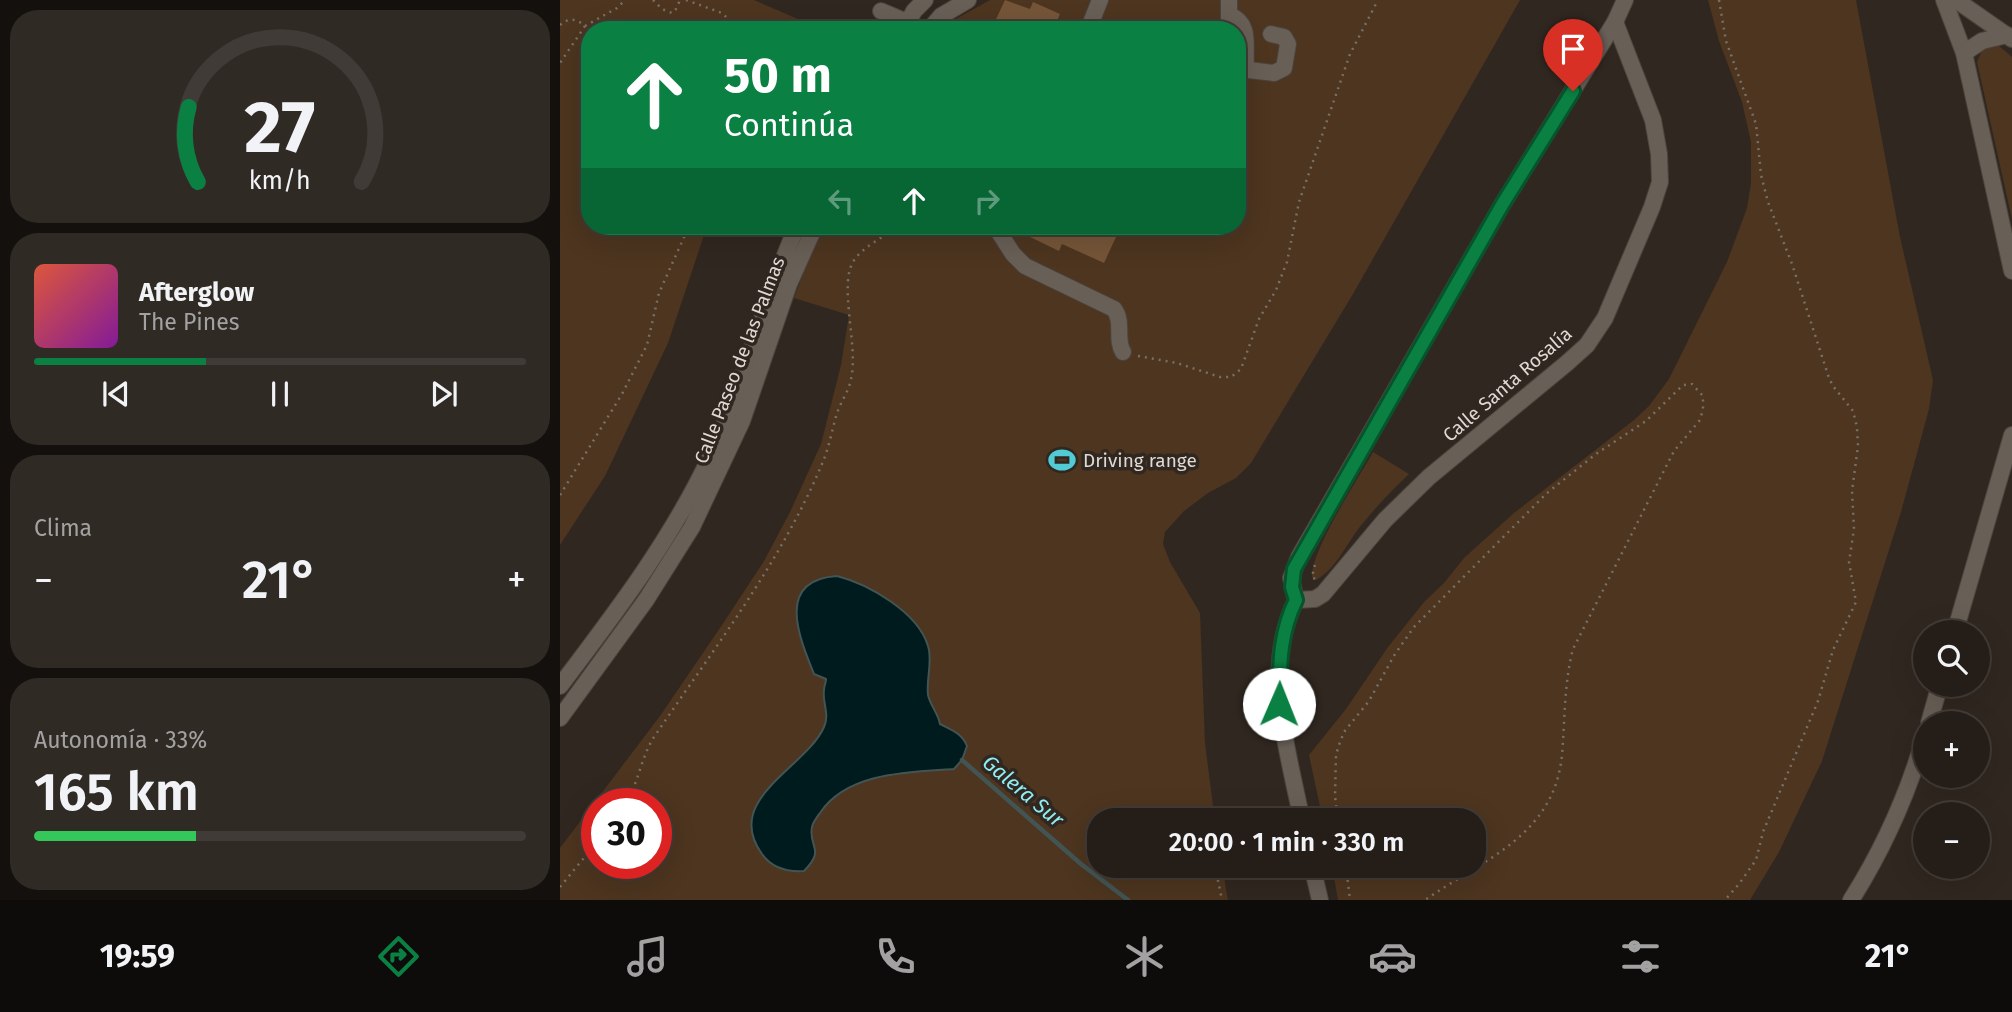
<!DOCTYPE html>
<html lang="es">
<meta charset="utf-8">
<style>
body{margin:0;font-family:"Fira Sans",sans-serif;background:#302a25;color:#f1f3f6;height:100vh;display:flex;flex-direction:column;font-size:26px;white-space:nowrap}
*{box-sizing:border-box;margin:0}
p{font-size:23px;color:#a3a2a2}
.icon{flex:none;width:38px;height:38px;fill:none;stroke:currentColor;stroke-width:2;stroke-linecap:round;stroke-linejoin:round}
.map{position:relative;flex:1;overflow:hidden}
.drawer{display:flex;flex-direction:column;gap:10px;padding:10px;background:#14100d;width:560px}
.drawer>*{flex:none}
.banner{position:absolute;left:21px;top:21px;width:665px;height:214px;border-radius:28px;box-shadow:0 7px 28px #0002,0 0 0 2px #413b37;background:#0b8043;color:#fff;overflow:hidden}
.buttons{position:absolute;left:1353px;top:620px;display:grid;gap:14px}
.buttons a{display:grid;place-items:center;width:77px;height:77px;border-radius:50%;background:#241d18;box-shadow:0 7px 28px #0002,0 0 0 2px #413b37;font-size:35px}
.speed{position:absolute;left:21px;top:788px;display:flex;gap:14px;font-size:35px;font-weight:700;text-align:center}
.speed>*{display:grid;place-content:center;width:91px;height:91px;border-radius:50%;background:#241d18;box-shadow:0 7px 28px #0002,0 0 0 2px #413b37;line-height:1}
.speed .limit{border:10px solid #d22;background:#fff;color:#111}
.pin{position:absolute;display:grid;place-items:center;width:60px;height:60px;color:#fff;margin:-72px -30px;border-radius:50% 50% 50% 0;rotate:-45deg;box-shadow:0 0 7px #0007}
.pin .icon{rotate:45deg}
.me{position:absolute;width:77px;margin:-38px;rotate:1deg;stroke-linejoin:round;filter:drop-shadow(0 0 5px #0008)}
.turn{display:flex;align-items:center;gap:24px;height:147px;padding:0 28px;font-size:32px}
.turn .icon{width:91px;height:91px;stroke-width:2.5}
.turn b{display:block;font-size:49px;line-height:60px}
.lanes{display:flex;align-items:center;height:66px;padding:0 28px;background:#0003;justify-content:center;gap:35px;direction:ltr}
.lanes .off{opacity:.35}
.big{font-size:52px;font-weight:600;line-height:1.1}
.drawer .widget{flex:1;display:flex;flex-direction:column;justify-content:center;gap:10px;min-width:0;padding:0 24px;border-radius:28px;background:#302a25}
.drawer .dial{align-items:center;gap:0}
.dial svg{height:182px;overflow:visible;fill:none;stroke:#413b37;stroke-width:7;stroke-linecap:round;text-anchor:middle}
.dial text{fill:#f1f3f6;stroke:none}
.song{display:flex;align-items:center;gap:21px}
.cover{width:84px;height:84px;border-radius:10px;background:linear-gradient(135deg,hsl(10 70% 55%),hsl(290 70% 35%))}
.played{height:7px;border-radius:4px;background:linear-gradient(90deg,#0b8043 35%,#413b37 35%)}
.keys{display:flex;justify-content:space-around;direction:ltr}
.heat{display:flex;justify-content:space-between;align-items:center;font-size:38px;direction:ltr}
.charge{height:10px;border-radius:5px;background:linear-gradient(90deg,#34c759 33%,#413b37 0)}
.trip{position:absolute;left:527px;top:808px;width:399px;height:70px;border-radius:28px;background:#241d18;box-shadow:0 7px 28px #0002,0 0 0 2px #413b37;font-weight:600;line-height:70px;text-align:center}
.menu{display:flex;height:112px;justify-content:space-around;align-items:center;background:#0e0c0a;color:#a3a2a2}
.menu .icon{width:49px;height:49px}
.menu .selected{color:#0b8043}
.menu b{font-size:32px;color:#f1f3f6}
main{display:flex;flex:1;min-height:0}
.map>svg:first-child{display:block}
.green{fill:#4d351f;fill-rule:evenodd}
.water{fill:#001b1d;stroke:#435454;stroke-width:2}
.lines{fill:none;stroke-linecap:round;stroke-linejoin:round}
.stream{stroke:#435454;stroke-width:4.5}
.building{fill:#755538}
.minor-casing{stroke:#4b443e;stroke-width:18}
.path{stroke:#777069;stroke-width:2.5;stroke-dasharray:2 5;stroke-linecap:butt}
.minor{stroke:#685f56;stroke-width:16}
.route-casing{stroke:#07532c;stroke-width:18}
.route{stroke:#0b8043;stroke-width:12}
.labels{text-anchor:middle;stroke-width:7;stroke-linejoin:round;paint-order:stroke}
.street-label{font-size:19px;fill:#dfd9d4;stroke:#302720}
.poi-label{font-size:19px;fill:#dfd9d4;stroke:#302720;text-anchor:start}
.water-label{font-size:21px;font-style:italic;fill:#90edf4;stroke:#302720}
</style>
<main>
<section class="drawer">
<div class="widget dial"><svg viewBox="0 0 100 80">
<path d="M14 69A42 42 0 1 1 86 69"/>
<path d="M14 69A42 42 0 0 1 10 36" stroke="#0b8043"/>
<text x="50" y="56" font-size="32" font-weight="700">27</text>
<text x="50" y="72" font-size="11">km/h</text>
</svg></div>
<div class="widget">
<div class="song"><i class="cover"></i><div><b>Afterglow</b><p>The Pines</p></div></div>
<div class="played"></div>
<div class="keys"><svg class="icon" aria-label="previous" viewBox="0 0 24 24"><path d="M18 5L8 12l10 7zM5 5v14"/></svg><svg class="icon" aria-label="pause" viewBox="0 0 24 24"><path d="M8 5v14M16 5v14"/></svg><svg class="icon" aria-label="next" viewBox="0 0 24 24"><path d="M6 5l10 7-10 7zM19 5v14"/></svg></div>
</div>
<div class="widget"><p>Clima</p>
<div class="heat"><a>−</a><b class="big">21°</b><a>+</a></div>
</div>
<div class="widget"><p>Autonomía · 33%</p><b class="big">165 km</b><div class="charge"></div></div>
</section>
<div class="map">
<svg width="1452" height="900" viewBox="0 0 1452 900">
<rect width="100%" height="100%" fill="#302720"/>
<!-- green -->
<g class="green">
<polygon points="0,0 194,0 240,20 236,30 30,30 30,226 147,226 108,343 45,476 0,545"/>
<path d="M430,0h530l-167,294 -102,169 -15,15 -28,15 -24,18 -19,21 -2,12 7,18 30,51 5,130 10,78h-116v45h123l6,34h-668v-52l100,-132 62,-91 42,-64 26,-49 31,-68 20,-79 8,-50 -55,-17 19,-51 11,-21h413v-196h-295l3,-5zM37,803h59v60h-59z"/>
<polygon points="1148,0 1296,0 1340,237 1373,380 1369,409 1341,512 1262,761 1219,852 1190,900 778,900 772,866 914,866 914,821 763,821 749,755 786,709 828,647 864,602 884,583 904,558 954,513 1074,420 1089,406 1109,379 1167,262 1187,208 1191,183 1191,142 1182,102 1159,41"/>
<polygon points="1438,45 1452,57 1452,219 1417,62 1423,48"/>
<path d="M813,452l36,22c-18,17 -35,35 -50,54 -13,17 -24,42 -43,52l-4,-3c-1,-27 46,-98 61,-125z"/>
</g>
<!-- water -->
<path class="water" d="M277,576c31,8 81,36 91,70 5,15 -2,33 0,49 2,10 10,18 12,29 11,6 22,9 27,22l-5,14 -8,9c-45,3 -107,3 -134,44 -3,4 -7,9 -8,14 -4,20 14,22 -8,44 -17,1 -32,-3 -42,-17 -40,-55 44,-86 62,-127 6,-13 -2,-25 0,-37 0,-4 2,-7 2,-11l-12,-5c-15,-37 -39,-94 23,-98z"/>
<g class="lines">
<!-- stream -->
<polyline class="stream" points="402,760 521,864 568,900"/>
</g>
<!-- building -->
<g class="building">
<polygon points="445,0 470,9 473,2 500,14 493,30 431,30"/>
<polygon points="473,226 555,226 551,234 556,237 544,263 502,244 499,251 468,236"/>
</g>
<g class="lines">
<defs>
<g id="minor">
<polyline points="1384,0 1404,53 1452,271"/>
<polyline points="1396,0 1452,39"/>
<polyline points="321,11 347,22"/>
<path d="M669,15c23,8 15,32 17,51l3,4 25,3 10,-5 4,-24 -4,-7 -13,-3"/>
<polyline points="344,30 354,11 365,0"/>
<polyline points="369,30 381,16 408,0"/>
<polyline points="528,30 540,0"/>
<polyline points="669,30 669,0"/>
<polyline points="1404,53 1422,41 1447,35"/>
<path d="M435,226l18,28 12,12 89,43c10,13 1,30 9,43"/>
<polyline points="736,600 755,599 763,594 825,520 869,477 1007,363 1027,345 1045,318 1092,207 1100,182 1099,154 1093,120 1055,22"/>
<polyline points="736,600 731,578 739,557 942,205 1055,22 1065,0"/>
<path d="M736,600c-34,69 -8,150 6,221"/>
<polyline points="1395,632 1452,435"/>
<path d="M0,686c56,-74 112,-147 151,-231 34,-75 53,-154 86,-229"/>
<polyline points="0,718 86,600 132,527 182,421 229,284 255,226"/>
<polyline points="1369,723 1380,684"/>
<polyline points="752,866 760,900"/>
<path d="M1291,900c33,-52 57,-106 74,-165"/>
</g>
</defs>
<!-- minor casing -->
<use href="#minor" class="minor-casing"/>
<!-- path -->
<g class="path">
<polyline points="93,0 102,9 112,13 116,9 120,0"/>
<polyline points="126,0 162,13 180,30"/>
<polyline points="1159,0 1166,41 1196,124 1201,175 1208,202 1232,264 1269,378 1273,386 1293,411 1297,427 1298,446 1292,491 1294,529 1289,562 1296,602 1273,650 1258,701 1203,832 1196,860 1179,884 1165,900"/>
<path d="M0,25c9,-8 17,-6 25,1l-25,37"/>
<polyline points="25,26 57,8 65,0"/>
<polyline points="578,356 617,363 660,377 671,377 681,369 699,319 716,290 727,262 739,202 790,54 818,0"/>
<polyline points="0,495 62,394 87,345 99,293 129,226"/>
<polyline points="755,579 752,577 756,560"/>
<path d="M66,803c12,-20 15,-43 26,-63 60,-89 128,-176 170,-276 7,-16 10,-34 15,-51 4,-12 12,-22 14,-34 8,-33 -14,-98 4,-120 10,-14 29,-21 41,-33"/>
<path d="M778,821l-3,-25 1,-41 3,-10 5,-13 25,-31 26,-47 19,-27 133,-134 49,-39 50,-33 37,-36 9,-1 11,12v13l-3,11 -26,31 -101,198c-9,34 -8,71 -11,106 -8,81 -78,104 -137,145"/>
<polyline points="655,866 662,900"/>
<polyline points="786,866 790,900"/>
<polyline points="0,887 37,842"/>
</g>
<!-- minor -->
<use href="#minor" class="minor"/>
</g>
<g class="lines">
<defs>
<path id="route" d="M719,704c1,-37 0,-70 17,-104l-4,-13 2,-18 208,-364 71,-114"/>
</defs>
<!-- route casing -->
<use href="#route" class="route-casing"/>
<!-- route -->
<use href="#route" class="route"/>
</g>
<!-- icons -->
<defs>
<symbol id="stadium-bare" viewBox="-9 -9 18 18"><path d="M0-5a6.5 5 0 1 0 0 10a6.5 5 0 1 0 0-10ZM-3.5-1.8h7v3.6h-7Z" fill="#51ccd4" stroke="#302720" stroke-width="2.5" paint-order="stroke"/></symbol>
</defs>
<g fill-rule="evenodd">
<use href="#stadium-bare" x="483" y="441" width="38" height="38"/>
</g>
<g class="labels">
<!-- street labels -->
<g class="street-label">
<text transform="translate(179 360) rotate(-69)" y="7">Calle Paseo de las Palmas</text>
<text transform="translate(947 384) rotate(-41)" y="7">Calle Santa Rosalía</text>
</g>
<!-- poi labels -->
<g class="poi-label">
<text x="523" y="467">Driving range</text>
</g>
<!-- water labels -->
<g class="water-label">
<text transform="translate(463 791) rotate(40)" y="7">Galera Sur</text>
</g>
</g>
</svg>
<div class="buttons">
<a><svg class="icon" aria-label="search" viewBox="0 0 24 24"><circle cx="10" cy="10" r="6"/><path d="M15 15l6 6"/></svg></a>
<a>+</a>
<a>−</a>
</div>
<div class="speed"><div class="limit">30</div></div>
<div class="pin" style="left:1013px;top:91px;background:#d93025"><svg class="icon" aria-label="arrive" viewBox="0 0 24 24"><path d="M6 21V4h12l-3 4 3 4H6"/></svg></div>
<svg class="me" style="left:719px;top:704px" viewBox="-20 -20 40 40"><circle r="19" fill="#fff"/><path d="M0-13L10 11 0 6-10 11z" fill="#0b8043"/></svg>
<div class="trip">20:00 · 1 min · 330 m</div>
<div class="banner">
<div class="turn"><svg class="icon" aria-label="ahead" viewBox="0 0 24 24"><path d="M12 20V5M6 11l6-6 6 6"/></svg><div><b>50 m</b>Continúa</div></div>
<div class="lanes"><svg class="icon off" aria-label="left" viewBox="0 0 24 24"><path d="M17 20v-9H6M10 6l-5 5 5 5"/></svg><svg class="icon" aria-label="ahead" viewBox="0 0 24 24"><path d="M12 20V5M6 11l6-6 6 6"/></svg><svg class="icon off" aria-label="right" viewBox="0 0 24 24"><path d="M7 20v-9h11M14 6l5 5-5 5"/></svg></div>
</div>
</div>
</main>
<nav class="menu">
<b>19:59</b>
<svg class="icon selected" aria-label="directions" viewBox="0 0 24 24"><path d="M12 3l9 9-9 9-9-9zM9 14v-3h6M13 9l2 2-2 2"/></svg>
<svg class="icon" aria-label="music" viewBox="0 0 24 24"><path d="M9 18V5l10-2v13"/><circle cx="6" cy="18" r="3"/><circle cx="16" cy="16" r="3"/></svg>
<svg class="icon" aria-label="phone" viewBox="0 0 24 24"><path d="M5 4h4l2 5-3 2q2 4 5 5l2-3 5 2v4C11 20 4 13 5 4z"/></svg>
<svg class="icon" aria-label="climate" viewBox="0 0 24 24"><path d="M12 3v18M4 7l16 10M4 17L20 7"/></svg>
<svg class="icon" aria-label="car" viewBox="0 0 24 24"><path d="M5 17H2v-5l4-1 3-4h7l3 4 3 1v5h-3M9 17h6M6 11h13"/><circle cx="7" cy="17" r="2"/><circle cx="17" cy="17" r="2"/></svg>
<svg class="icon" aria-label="filters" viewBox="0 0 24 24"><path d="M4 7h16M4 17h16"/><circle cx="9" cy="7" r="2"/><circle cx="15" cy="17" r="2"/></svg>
<b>21°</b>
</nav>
